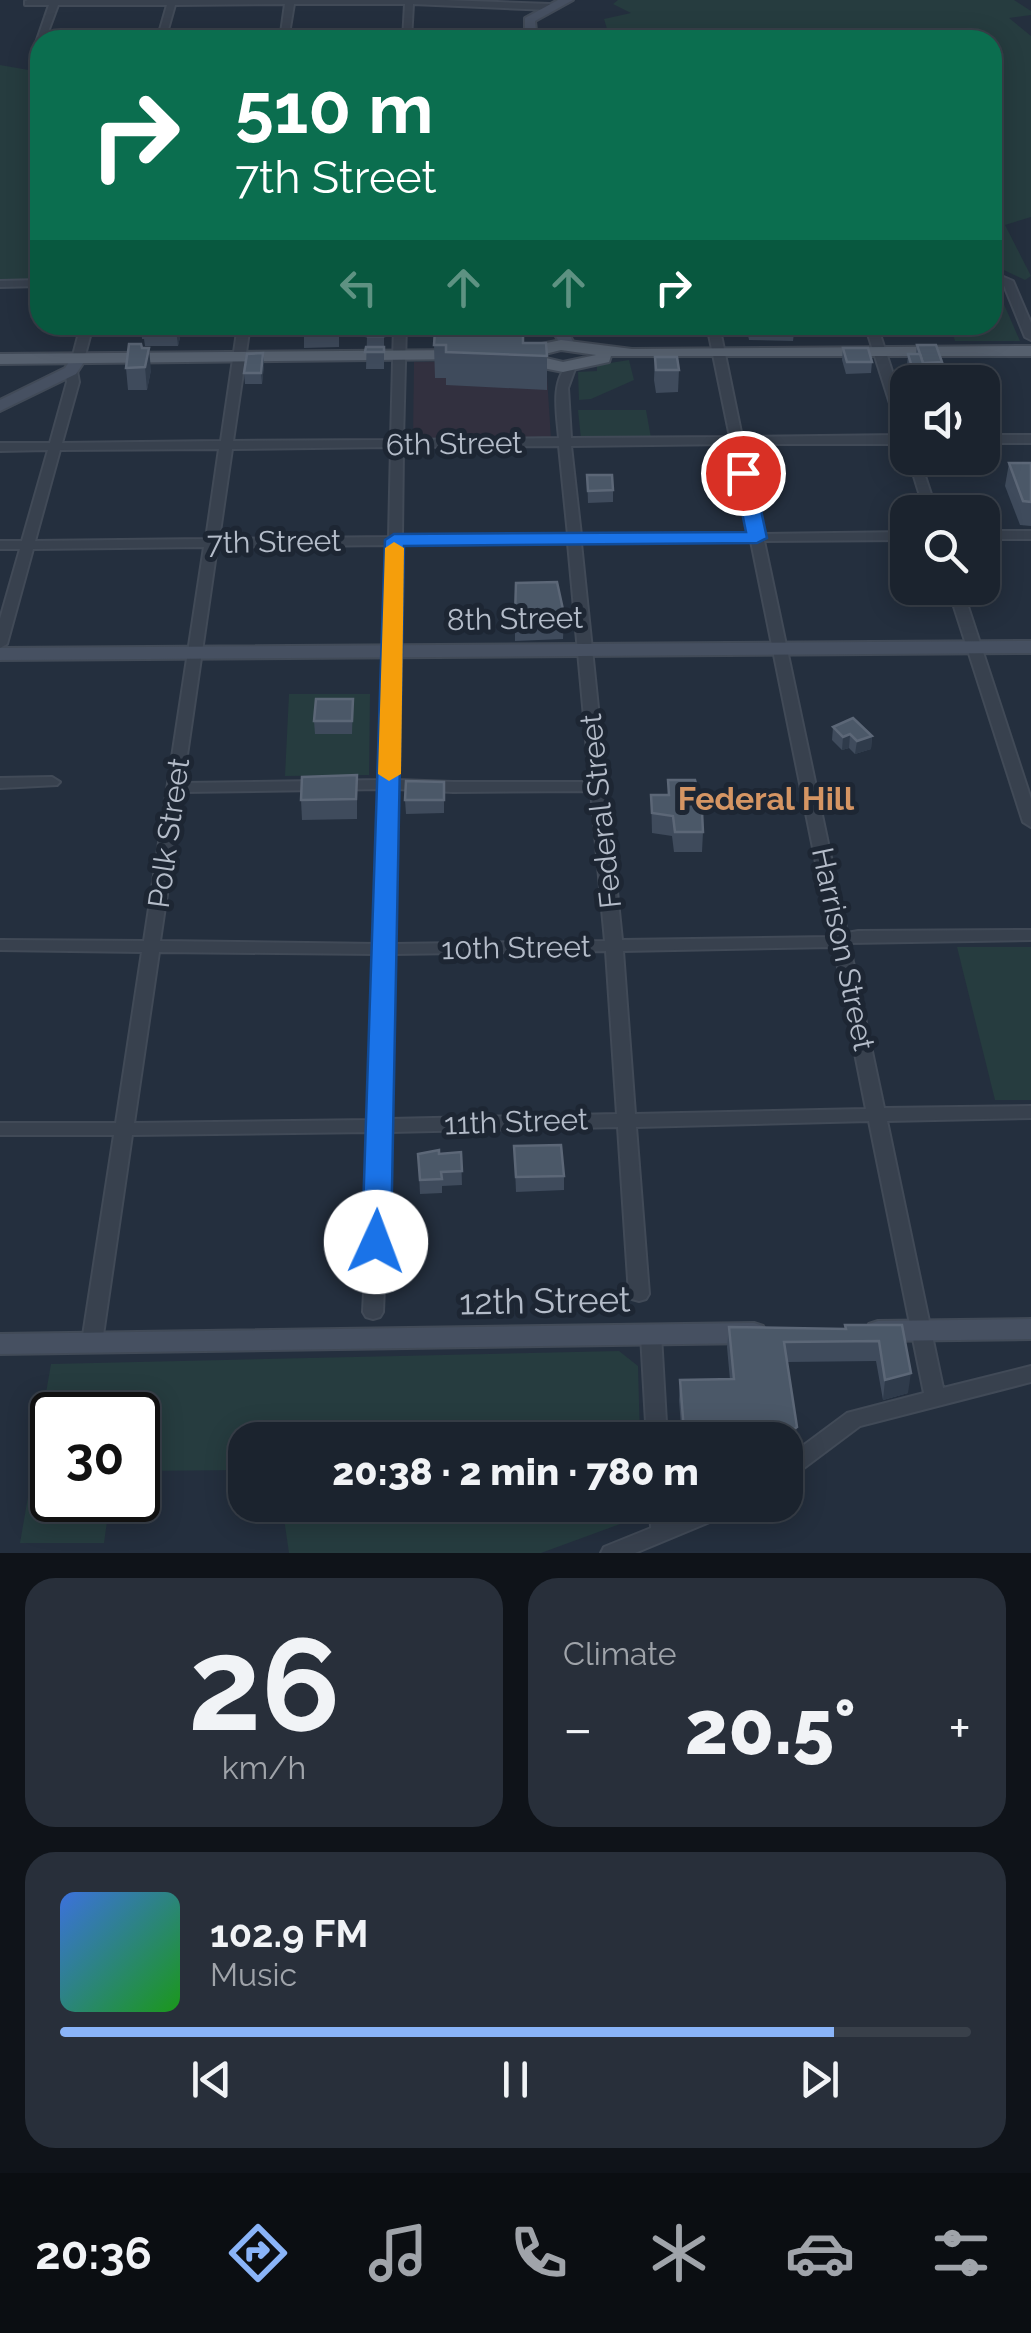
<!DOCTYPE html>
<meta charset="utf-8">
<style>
body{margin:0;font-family:Raleway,sans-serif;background:#282f3a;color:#f1f3f6;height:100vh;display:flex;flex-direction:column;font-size:38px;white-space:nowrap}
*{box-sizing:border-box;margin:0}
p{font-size:32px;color:#a0a4aa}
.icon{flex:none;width:55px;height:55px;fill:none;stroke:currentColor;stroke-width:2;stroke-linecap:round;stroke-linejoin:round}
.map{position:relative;height:1553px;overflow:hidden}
.side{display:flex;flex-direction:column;gap:25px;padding:25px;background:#0f1319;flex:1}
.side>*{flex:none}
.top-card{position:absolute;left:30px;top:30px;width:972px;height:305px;border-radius:30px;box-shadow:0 5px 25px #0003,0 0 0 2px #39404a;background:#0b6e4f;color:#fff;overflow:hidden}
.controls{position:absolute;left:890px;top:365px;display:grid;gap:20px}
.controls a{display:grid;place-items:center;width:110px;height:110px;border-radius:20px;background:#1b232e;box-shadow:0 5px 25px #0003,0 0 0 2px #39404a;font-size:50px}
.speed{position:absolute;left:30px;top:1392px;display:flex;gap:20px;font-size:50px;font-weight:700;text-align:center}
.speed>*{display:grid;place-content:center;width:130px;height:130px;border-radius:50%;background:#1b232e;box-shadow:0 5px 25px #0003,0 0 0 2px #39404a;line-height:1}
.speed .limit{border:5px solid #111;border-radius:15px;background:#fff;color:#111}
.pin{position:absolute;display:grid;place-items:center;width:85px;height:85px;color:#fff;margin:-42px;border:5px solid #fff;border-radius:50%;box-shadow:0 2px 10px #0007}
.me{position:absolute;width:110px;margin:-55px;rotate:2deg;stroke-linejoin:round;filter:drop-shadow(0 0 8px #0008)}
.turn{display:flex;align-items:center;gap:35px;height:210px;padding:0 40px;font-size:45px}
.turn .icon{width:130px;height:130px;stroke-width:2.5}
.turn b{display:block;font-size:70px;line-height:85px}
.lanes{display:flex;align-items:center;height:95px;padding:0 40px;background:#0003;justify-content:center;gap:50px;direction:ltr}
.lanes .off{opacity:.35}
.big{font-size:75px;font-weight:800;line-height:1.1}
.side .widget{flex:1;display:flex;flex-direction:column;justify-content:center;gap:15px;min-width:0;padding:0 35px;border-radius:30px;background:#282f3a}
.side .dial{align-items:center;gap:0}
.dial b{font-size:130px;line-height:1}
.song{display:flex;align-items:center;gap:30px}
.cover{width:120px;height:120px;border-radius:15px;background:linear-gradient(135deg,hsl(220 70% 55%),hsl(120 70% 35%))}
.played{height:10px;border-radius:5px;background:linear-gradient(90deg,#8ab4f8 85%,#39404a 85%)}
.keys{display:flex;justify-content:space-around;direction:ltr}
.heat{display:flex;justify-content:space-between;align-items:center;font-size:55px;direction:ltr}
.side .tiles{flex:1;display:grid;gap:25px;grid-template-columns:1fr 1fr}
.widget:last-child{grid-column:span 2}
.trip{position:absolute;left:228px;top:1422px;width:575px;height:100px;border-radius:30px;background:#1b232e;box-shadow:0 5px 25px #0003,0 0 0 2px #39404a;font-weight:800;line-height:100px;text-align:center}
.tabs{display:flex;height:160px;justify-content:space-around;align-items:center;background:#0b0e12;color:#a0a4aa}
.tabs .icon{width:70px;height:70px}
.tabs .on{color:#8ab4f8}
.tabs b{font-size:45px;color:#f1f3f6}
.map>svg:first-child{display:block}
.medical{fill:#32303f}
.green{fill:#263c3f}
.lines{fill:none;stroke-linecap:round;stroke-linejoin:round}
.street-casing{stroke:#414a57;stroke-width:4}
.secondary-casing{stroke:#414a57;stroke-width:4}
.primary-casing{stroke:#414a57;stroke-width:4}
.street{fill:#38414e;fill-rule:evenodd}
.secondary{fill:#465061;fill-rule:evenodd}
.primary{fill:#56606e;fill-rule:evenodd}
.wall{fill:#3f4b5c}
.shaded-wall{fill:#2f3b4b}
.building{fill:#4b5868;stroke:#5c6777;stroke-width:2.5}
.route{fill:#1a73e8;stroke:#114b97;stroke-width:2.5}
.slow{fill:#f59e0b}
.labels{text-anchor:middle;stroke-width:10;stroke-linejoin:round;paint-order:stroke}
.street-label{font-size:30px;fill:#b4bcc9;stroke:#1d2633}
.neighbourhood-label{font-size:32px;font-weight:bold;fill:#d59563;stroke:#1d2633}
.near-street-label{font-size:35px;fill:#b4bcc9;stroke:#1d2633}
</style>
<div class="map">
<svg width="1031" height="1553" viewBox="0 0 1031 1553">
<rect width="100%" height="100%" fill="#242f3e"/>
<!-- medical -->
<polygon class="medical" points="472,361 547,376 551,439 413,440 414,362"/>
<!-- green -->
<g class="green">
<polygon points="618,0 1014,0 1031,11 1031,15 1009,18 1031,36 1031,217 1005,225 1031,276 1025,280 993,265 992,40 618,40 616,32 608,32 604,19 631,13 613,4"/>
<polygon points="0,65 40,72 40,281 0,281"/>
<polygon points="993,279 1020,341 955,341 950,325 992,325"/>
<polygon points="629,360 634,380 591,399 579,400 578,372 597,371 597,365"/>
<polygon points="578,410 646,410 651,438 581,439"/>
<polygon points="289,694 370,694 369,775 285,776"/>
<polygon points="957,947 1031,947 1031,1100 995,1100"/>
<polygon points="619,1351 638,1366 640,1440 245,1440 245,1470 138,1471 138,1415 52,1415 52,1500 110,1500 104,1543 20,1543 51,1364"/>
<polygon points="282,1505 642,1505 642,1516 541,1553 289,1553"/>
</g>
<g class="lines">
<defs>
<g id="street">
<polygon points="28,0 445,0 550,4 554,7 550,10 413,4 411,40 403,40 405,4 294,4 288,40 280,40 285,4 175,5 165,40 157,40 167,5 58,5 45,40 40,40 40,46 36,43 49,5 25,5 25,1"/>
<polygon points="992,272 1013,281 1031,323 1031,340 1025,337 1003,283 992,279"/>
<polygon points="40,280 40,286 0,287 0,281"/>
<polygon points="81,325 93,325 84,359 78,362 72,359"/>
<path d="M238,325h12l-17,116 158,-1 3,-115h12l-3,115 156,-2c-2,-24 -9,-59 11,-75l6,3 -8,22 3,50 159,-1 -23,-112h12l23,112 158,-2 -35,-110h12l31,95v24h-164l19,90 145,-2v8l-144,1 83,392 11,-2 173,-1v10l-182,3 35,165 147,-2v12l-144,3 56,267 88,-22v16l-171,44 -68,51 -7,3v-21l62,-46 77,-20 -55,-272 -233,6 13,167 -3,5 -7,2 -7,-2 -3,-5 -11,-167 -228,5 -7,180 -3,5 -7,2 -7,-2 -3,-5 9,-180 -240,3 -30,207 -3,5 -7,3 -7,-3 -3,-5 32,-207h-114v-12h116l26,-171 -142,-2v-10l144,1 60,-394 -171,2 -26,95 -7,4v-29l20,-70h-20v-8h22l26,-91 -48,1v-8h50l17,-61 -2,-11 6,-3 6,3 2,11 -17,61 159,-2zM732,444l18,90 -169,1 -10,-89zM559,446l9,89 -166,2 1,-90zM391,447l-2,90 -170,2 13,-90zM219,449l-13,90 -171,2 25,-91zM751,541l80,396 -209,3 -41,-397zM568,543l22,239h-137l-56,-2 4,-235zM388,545l-6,235 -199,3 34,-236zM382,789l-5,155 -217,-3 22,-149zM397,789l56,3 138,-1 14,150 -211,3zM834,947l32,162 -231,5 -12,-163zM606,951l11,163 -227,5 3,-165zM159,952l218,2 -5,166 -238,3z"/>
<rect x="982" y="435" width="49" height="8"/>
<polygon points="908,457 919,458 937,512 925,512"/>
<rect x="982" y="531" width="49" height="8"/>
<polygon points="948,588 962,588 1031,799 1031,827 1023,822"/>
<polygon points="52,777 60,782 57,785 0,788 0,778"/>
<polygon points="651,1327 658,1330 661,1335 667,1440 647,1440 641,1335 644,1330"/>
<polygon points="650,1505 672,1505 672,1519 706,1505 740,1505 736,1511 635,1553 601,1553 604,1547 651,1528"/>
</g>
<g id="secondary">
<polygon points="558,0 573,0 535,21 537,40 525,40 525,18"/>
<polygon points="550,325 564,325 575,345 572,348 562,348"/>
<polygon points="78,354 86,359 76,374 0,411 0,400 65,368 73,356"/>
<polygon points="1031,641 1031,653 0,660 0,648"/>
<polygon points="1031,1319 1031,1339 878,1341 869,1338 865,1331 869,1324 878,1321"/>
<polygon points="754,1323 763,1326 767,1333 763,1340 754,1343 0,1354 0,1334"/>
</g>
<g id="primary">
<path d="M561,340l71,9 399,-3v10h-420l-2,6 -46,10 -30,-6 -4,-9 -11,2 -9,-5 3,-4zM561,350l35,5 -33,7 -17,-4 -1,-4z"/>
<polygon points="461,350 470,355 467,359 0,364 0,354"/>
</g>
</defs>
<!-- street casing -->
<use href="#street" class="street-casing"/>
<!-- secondary casing -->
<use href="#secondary" class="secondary-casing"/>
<!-- primary casing -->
<use href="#primary" class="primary-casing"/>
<!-- street -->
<use href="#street" class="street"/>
<!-- secondary -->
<use href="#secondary" class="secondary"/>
<!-- primary -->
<use href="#primary" class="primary"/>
</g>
<!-- wall -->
<g class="wall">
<polygon points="141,325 183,325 178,346 145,346 144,339 142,339"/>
<polygon points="339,325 339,347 304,348 304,331"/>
<polygon points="572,325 613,325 612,333 573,334"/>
<polygon points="746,325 795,325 793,341 749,340"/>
<polygon points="384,326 384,369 366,369 367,336"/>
<polygon points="505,331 547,356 547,390 446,385 446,378 435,378 434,345"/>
<polygon points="129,344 151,370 147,390 128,390 126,368"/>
<polygon points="917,345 942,362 940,377 923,378 923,382 908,382 906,376 908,354 916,354"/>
<polygon points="843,348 872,362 871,373 846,374 842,360"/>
<polygon points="263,353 264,365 262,384 245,384 244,373"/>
<polygon points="655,357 679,370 678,392 656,393 654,380"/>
<polygon points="1009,463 1031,463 1031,526 1020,525 1005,486"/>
<polygon points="587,475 613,490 613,502 588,503"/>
<polygon points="564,614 563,639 515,641 515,616"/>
<polygon points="353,699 352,734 315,734 314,721"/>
<polygon points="833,727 872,736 871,749 855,754 849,748 842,750 832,740"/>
<polygon points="357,775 357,819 302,820 301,800"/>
<polygon points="668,780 703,832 702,852 674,852 672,836 652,833 651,795 668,795"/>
<polygon points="444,782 444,813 406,814 405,800"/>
<polygon points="514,1146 564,1176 564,1190 516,1192"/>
<polygon points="461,1152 462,1185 442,1186 442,1193 420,1194 418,1154"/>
<polygon points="845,1325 902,1325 908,1393 883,1400 876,1361 787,1362 795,1447 785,1455 785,1440 682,1440 679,1400 680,1380 730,1380 727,1347 729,1327 845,1329"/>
</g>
<!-- shaded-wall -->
<g class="shaded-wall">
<polygon points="177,325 183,325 178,346 176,329"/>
<polygon points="149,348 151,370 147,390 145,367"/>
<polygon points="263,353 264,365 262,384 261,373"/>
<polygon points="850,734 849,748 842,750 843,737"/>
<polygon points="872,736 871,749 855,754 857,741"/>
<polygon points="911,1373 908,1393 883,1400 885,1380"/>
<polygon points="797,1427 795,1447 785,1455 785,1440 780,1440"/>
</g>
<!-- building -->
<g class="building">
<polygon points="145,325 177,325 176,329 144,329"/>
<polygon points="305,325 338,325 338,331 304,331"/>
<rect x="485" y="325" width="20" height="6"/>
<polygon points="368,326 384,326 384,336 367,336"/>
<polygon points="435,330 523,331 523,343 546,343 547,356 446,352 446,345 434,345"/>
<polygon points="129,344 141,344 142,348 149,348 145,367 126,368"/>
<polygon points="917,345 936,345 942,362 923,363"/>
<polygon points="366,347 384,347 384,352 365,352"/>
<polygon points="843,348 868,348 872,362 847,362"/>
<polygon points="263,353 261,373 244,373 247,354"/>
<polygon points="908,354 920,354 924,367 912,367"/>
<polygon points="655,357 677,357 679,370 656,370"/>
<polygon points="1009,463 1031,463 1031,502 1023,501"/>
<polygon points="587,475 612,475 613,490 588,491"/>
<polygon points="557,582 564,614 515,616 516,583"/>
<polygon points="316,699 353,699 352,721 314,721"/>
<polygon points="853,718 872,736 857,741 850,734 843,737 833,727"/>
<polygon points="357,775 356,799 301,800 302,777"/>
<polygon points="668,780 695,780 698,791 701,791 703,832 675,832 673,816 652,813 651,795 669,795"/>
<polygon points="406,781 444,782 444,800 405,800"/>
<polygon points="561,1145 564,1176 516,1177 514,1146"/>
<polygon points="439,1150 439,1154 461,1152 462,1171 441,1172 442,1179 420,1180 418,1154"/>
<polygon points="845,1325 902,1325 911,1373 885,1380 879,1341 784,1342 797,1427 780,1440 740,1440 739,1430 684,1431 680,1380 734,1379 729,1327 846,1329"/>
</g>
<!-- route -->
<polygon class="route" points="743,467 753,473 767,538 757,543 404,546 391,1242 386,1249 376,1252 366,1249 362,1242 385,540 394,534 746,532 734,473"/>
<!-- slow -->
<polygon class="slow" points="394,542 404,548 401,774 389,781 378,774 385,548"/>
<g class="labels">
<!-- street labels -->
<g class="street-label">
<text transform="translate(454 444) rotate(-1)" y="10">6th Street</text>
<text transform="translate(274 542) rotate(-1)" y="10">7th Street</text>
<text transform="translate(515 619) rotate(-1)" y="10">8th Street</text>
<text transform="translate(601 811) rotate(-96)" y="10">Federal Street</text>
<text transform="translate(169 833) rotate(-82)" y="10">Polk Street</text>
<text transform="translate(516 948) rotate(-1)" y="10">10th Street</text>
<text transform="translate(843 949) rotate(78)" y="10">Harrison Street</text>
<text transform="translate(516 1122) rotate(-2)" y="10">11th Street</text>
</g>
<!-- neighbourhood labels -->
<g class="neighbourhood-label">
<text x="766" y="810">Federal Hill</text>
</g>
<!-- near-street labels -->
<g class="near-street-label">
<text transform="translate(545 1301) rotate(-1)" y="12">12th Street</text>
</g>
</g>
</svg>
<div class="controls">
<a><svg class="icon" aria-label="sound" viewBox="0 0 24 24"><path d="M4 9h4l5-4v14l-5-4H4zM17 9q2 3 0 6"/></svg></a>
<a><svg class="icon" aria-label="search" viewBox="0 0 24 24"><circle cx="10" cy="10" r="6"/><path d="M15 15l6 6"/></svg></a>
</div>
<div class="speed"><div class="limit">30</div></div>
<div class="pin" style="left:743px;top:473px;background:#d93025"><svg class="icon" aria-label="arrive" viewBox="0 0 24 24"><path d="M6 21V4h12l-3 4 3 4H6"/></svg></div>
<svg class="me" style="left:376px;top:1242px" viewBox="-20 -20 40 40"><circle r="19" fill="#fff"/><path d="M0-13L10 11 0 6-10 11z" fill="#1a73e8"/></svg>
<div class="trip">20:38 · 2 min · 780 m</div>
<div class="top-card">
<div class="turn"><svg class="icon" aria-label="right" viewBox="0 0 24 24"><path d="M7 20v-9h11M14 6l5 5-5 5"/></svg><div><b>510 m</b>7th Street</div></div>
<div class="lanes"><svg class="icon off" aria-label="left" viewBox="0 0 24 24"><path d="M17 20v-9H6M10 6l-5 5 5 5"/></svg><svg class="icon off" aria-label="ahead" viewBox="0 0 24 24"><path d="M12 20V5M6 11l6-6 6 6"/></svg><svg class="icon off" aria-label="ahead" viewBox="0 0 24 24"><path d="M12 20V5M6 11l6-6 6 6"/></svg><svg class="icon" aria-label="right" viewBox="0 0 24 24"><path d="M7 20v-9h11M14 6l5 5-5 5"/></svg></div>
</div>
</div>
<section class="side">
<div class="tiles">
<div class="widget dial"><b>26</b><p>km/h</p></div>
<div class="widget"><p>Climate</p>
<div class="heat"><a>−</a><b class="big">20.5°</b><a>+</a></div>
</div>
<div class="widget">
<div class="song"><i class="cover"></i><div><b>102.9 FM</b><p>Music</p></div></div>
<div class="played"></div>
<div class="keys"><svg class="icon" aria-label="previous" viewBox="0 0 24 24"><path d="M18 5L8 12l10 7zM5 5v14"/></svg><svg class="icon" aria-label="pause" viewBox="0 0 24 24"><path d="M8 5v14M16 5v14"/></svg><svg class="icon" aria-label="next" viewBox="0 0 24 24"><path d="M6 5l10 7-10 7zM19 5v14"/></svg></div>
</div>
</div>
</section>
<nav class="tabs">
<b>20:36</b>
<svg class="icon on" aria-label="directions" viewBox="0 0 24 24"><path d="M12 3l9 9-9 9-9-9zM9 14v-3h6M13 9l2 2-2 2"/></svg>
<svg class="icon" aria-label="music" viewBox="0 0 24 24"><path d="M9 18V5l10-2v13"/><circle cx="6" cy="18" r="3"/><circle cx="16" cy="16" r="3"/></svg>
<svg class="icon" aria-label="phone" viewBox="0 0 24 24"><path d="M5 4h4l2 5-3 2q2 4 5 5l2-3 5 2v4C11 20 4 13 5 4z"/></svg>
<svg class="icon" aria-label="climate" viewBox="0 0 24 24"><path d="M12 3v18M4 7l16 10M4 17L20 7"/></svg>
<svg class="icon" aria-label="car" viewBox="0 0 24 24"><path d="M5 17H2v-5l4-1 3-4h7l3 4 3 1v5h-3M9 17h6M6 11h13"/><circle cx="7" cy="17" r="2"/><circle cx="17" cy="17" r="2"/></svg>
<svg class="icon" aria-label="filters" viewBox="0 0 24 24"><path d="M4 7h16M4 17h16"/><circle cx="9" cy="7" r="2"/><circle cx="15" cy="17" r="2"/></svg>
</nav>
